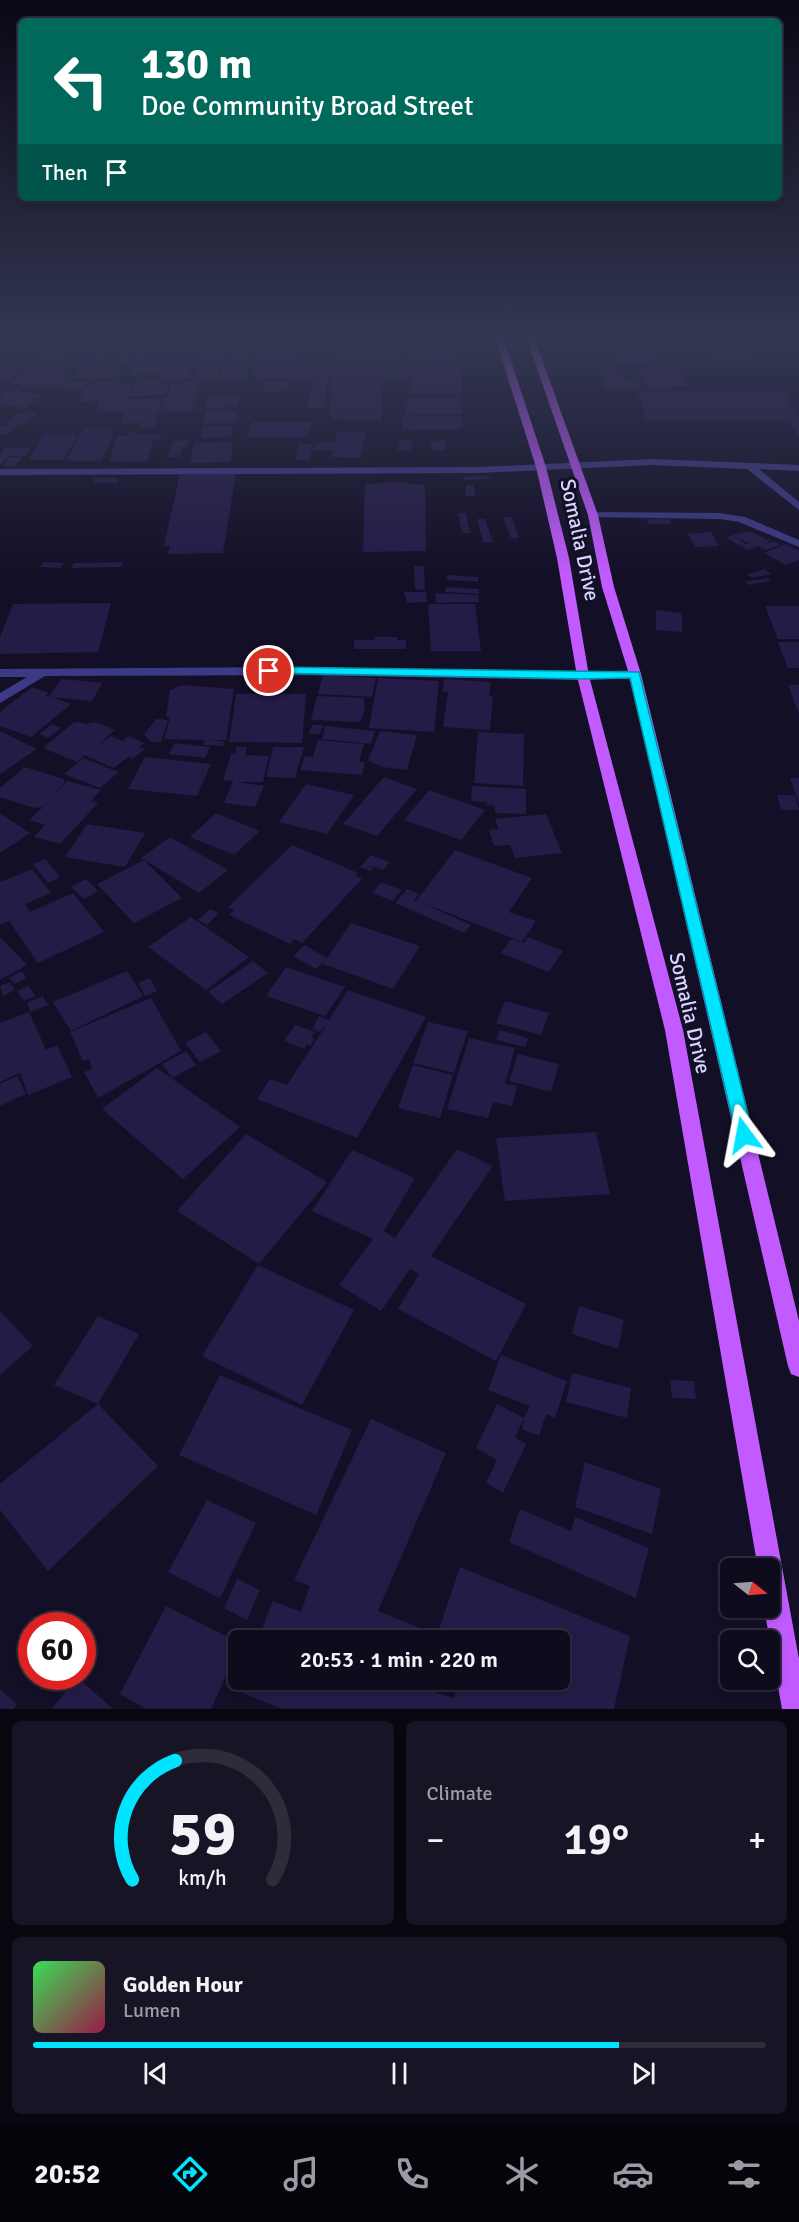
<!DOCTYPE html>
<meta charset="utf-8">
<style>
body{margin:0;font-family:Signika,sans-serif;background:#171425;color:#f1f3f6;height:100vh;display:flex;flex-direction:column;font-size:22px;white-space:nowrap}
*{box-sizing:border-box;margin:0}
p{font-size:20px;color:#9b9ba3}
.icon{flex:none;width:33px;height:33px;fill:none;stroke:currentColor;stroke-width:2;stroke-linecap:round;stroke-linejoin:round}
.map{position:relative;height:1709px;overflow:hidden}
.side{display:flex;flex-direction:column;gap:12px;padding:12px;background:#08060f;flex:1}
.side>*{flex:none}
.banner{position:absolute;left:18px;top:18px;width:764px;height:183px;border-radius:9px;box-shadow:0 3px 9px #0003,0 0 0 2px #2e2b3b;background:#00695c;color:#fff;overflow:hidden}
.needle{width:39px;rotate:107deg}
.fabs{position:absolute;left:720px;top:1558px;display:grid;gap:12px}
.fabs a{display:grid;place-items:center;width:60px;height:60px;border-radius:9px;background:#0e0b1c;box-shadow:0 3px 9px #0003,0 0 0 2px #2e2b3b;font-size:30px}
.speed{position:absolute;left:18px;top:1612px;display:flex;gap:12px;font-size:30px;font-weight:700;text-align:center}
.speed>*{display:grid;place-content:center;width:78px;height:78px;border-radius:50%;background:#0e0b1c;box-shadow:0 3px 9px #0003,0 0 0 2px #2e2b3b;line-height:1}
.speed .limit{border:9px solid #d22;background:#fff;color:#111}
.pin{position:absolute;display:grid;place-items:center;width:51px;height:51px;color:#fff;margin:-26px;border:3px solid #fff;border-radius:50%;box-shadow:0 2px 6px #0007}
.me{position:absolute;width:66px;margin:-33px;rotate:347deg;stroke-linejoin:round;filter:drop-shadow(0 0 4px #0008)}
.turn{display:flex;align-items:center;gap:21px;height:126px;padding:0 24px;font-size:27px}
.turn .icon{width:78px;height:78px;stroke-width:2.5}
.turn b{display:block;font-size:42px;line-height:51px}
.then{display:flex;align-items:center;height:57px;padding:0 24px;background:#0003;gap:12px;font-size:22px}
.big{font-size:45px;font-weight:600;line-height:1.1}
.side .tile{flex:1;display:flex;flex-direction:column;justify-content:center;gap:9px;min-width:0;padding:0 21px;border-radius:9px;background:#171425}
.side .dial{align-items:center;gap:0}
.dial svg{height:156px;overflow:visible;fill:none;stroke:#2e2b3b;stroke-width:7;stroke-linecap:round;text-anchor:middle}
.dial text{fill:#f1f3f6;stroke:none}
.song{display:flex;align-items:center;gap:18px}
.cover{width:72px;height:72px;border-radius:9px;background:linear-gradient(135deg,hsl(130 70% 55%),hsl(340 70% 35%))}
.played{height:6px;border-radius:3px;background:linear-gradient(90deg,#00e5ff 80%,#2e2b3b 80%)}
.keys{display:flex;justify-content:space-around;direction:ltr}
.heat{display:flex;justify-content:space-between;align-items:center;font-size:33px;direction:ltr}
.side .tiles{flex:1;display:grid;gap:12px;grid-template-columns:1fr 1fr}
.tile:last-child{grid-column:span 2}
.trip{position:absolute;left:228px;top:1630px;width:342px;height:60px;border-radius:9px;background:#0e0b1c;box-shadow:0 3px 9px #0003,0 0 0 2px #2e2b3b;font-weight:600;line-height:60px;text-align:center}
.tab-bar{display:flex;height:96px;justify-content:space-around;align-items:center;background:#06040b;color:#9b9ba3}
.tab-bar .icon{width:42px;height:42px}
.tab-bar .current{color:#00e5ff}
.tab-bar b{font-size:27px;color:#f1f3f6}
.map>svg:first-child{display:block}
.building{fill:#241b47}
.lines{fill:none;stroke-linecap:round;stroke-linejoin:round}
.minor{fill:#3d3a85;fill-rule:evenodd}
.major{fill:#c25bff;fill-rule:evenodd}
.route{fill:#00e5ff;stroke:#0095a6;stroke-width:1.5}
.labels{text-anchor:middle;stroke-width:6;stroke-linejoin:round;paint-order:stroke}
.street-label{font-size:21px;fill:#d9d4ff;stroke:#130f26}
</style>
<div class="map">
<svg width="799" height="1709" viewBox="0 0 799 1709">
<rect width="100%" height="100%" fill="#130f26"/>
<!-- building -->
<g class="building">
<polygon points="0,337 36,337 42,338 15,350 0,346"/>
<polygon points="51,337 64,338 87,342 58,360 20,354"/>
<polygon points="194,337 223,337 222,341 193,341"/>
<polygon points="227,337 397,337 397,340 226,339"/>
<polygon points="411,337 464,337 465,340 411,340"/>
<polygon points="706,337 758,337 760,341 754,359 709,358 702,339"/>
<polygon points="187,342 219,342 207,354 223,355 217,380 194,380 202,359 198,359 201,354 183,354"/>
<polygon points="154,343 185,344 179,356 148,356"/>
<polygon points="368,343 368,351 371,343 401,343 403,355 402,345 458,344 461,361 419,361 419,357 404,357 335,358 335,351 275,351 276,344"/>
<polygon points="230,344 243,344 240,351 227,352"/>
<polygon points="244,344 271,344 269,351 242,351"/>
<polygon points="128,345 130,349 125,351 131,358 129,358 132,363 123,364 116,355 92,359 89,354 112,350 111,346"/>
<polygon points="618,347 649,347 653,355 621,356"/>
<polygon points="133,348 149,348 147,354 131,354"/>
<polygon points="254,352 254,357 228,357 228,353"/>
<polygon points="258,353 300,353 298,367 417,367 417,370 422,370 421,366 459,366 459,370 462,370 462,393 410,394 410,386 446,386 414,385 414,378 418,377 253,378"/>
<polygon points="136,356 146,356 144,360 197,361 195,368 191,368 188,379 159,380 161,374 130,374"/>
<polygon points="654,357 659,365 611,366 609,362 616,362 614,358"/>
<polygon points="225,358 249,359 245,378 222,378"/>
<polygon points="106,359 104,369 77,370 79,360"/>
<polygon points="0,364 24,367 0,385"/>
<polygon points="664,365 677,365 689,386 673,386 674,389 648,389 638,368 665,367"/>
<polygon points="597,367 617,368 618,371 614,371 615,374 624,374 625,379 637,379 640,389 605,389"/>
<polygon points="50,368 67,370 64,372 71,372 56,387 35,385 32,388 19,386 22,384 12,383 28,369 48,370"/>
<polygon points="120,370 119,377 74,379 76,372"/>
<polygon points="318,379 328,379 323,408 307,408 311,387 317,387"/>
<polygon points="117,380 118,385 131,385 128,399 162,398 159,411 97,413 98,399 93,402 79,402 86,385"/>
<polygon points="332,380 381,380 382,420 330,419"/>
<polygon points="64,381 86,382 86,383 81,389 60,390"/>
<polygon points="159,381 157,389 159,383 168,383 166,395 130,396 134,382"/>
<polygon points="200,382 194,411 161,412 164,397 168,397 170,383"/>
<polygon points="263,383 288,383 288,391 263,392"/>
<polygon points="8,390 43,395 26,408 0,405 0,397"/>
<polygon points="637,391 783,391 799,419 799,437 789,421 647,420"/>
<polygon points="208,396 239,397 237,407 205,408"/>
<polygon points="459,397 462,414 406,415 404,398"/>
<polygon points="206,411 238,411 235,423 203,423"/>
<polygon points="157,412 156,425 153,427 140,428 141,422 121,424 124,413"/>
<polygon points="31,413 38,414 26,423 16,426 6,435 0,435 0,426 13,426 4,424 17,414 29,415"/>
<polygon points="402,416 462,416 463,429 403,430"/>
<polygon points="252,422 280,421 313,422 307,438 246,437"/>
<polygon points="233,425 231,437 202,438 203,426"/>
<polygon points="83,429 112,429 109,434 114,435 101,461 66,461"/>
<polygon points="129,432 135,432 134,434 162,434 160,440 153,440 148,461 109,462 117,436 128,436"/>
<polygon points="337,432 366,433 360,458 331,457 334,450 313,450 316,443 335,441"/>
<polygon points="43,435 77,435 64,460 29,460"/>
<polygon points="189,440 187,447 182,447 180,457 167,457 173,441"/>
<polygon points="399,440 412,441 411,450 397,450"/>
<polygon points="431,441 446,441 445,450 431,450"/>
<polygon points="233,442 231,462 190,463 194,443"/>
<polygon points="299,444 313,444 310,460 296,460"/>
<polygon points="5,448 30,448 25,456 9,456 0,466 0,456"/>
<polygon points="9,457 22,457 16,466 3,466"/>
<polygon points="236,473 223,553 168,554 170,546 164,546 180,474"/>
<polygon points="488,475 489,479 464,480 463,477"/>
<polygon points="94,478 118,478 117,483 93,483"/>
<polygon points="397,482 425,485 426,551 363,552 365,484"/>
<polygon points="466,485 474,485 475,496 466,496"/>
<polygon points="458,513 466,513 470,533 462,533"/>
<polygon points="503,517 512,517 519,538 511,538"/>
<polygon points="477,519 485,519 493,542 483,542"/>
<polygon points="647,519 670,519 671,524 648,524"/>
<polygon points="750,531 770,541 764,545 773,541 780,545 765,550 758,546 748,550 741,546 749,543 736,537 745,544 739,546 726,537"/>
<polygon points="711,532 719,546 695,547 688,534"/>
<polygon points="786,544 799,551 799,560 786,565 764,553"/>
<polygon points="43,562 64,563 61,568 40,567"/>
<polygon points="123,562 122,567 72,568 73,563"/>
<polygon points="414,566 424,566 425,590 415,589"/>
<polygon points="765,569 771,574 752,578 747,574"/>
<polygon points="447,575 479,577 478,582 446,580"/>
<polygon points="767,578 771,581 749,585 745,581"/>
<polygon points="446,587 479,589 479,594 445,592"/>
<polygon points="404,592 426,592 427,602 407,603"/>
<polygon points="435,593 478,595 479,602 436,603"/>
<polygon points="111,603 98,652 0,654 0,637 13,604"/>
<polygon points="428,604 475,604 481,651 431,651"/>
<polygon points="765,606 799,606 799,639 778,639"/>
<polygon points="656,610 682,613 682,632 656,630"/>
<polygon points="375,637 397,637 397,640 406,640 406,649 354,649 354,640 375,640"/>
<polygon points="778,642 799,642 799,668 788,668"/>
<polygon points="323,675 376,678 372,697 318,694"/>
<polygon points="378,678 439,681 434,732 369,728"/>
<polygon points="61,679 85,681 102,683 92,701 49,697"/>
<polygon points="444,679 491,682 489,696 493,696 490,730 443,727 448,692 442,692"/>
<polygon points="182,685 234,689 226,740 207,740 224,741 223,746 203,745 205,740 164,739 170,718 166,716 170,690"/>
<polygon points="788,685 799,685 799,714"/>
<polygon points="32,687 49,693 45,695 71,704 31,737 0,726 0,712"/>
<polygon points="236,694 306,694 302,743 229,742"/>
<polygon points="317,696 364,698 365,710 360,722 311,720"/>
<polygon points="156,719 168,720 161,742 151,742 144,734"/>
<polygon points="79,722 85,724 96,722 115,730 96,747 111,736 123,741 129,736 144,743 139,747 145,749 132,759 128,757 114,768 84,755 77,762 43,748 73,723"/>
<polygon points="52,724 61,728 48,738 39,734"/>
<polygon points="312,725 323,725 320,734 309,734"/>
<polygon points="325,726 375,731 371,744 322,739"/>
<polygon points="0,731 37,749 0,774"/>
<polygon points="380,731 417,735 407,770 382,767 368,760"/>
<polygon points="478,732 524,734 523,786 474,783"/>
<polygon points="318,740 364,744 359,762 365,762 362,775 300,770 305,756 313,757"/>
<polygon points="175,743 210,747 205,758 169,754"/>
<polygon points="236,747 247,747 245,755 269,756 263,782 238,782 264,786 255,807 224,803 233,781 223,780 231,754 235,754"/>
<polygon points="273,747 304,747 295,778 266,777"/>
<polygon points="145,757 211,764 197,796 128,789"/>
<polygon points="83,758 119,772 100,788 64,774"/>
<polygon points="25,767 64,779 64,783 49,799 67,781 101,790 91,801 98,803 60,844 34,837 45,825 29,820 43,807 34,808 0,797 0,788"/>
<polygon points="384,777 417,789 377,836 343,824"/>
<polygon points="790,778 799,778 799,804"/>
<polygon points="306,784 354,795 327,834 279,822"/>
<polygon points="472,786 526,789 526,814 495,813 495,806 487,805 487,802 471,801"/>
<polygon points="429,790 485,810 461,840 404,820"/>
<polygon points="777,795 795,795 799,810 781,810"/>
<polygon points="0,813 30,833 0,853"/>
<polygon points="216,813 260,831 234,855 190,837"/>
<polygon points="546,814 562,853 515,858 510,845 494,846 489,830 498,829 495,819"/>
<polygon points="87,824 145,833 125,867 65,857"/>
<polygon points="170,837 228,870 199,893 141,858"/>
<polygon points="292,845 358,873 356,876 362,879 302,943 294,939 290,944 229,915 234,910 228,907"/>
<polygon points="455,850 532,878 509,912 536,921 522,942 420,902 471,925 464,933 395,903 407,889 419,894 414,900 416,901"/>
<polygon points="371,855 390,862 383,870 368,865 373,868 371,871 360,867"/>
<polygon points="45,859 60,877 48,883 33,864"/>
<polygon points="144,860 182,898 134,923 97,884"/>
<polygon points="32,869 51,893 25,904 30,912 73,893 104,932 38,963 9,921 0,925 0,882"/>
<polygon points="86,879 98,891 84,899 71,887"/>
<polygon points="381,882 402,890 393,901 372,893"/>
<polygon points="210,909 219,913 207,925 198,920"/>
<polygon points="191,917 249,957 206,990 148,947"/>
<polygon points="351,923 420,946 393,989 323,964 326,960 316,969 293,956 305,945 327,958"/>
<polygon points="0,937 27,965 0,980"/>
<polygon points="528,937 563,951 549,972 501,953 511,939 524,943"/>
<polygon points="253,961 268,973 222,1004 208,992"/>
<polygon points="286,967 345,987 325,1016 266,996"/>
<polygon points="22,971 27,978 14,984 9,978"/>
<polygon points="127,971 143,996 71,1031 53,1002"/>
<polygon points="150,978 157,991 145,996 138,983"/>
<polygon points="10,982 15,990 3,996 0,986"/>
<polygon points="29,986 35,996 24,1001 17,991"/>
<polygon points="348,990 426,1017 357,1138 257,1099 270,1079 287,1085 327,1024 320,1032 312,1029 319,1016 329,1020"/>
<polygon points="43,996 48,1005 31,1012 27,1003"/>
<polygon points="151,998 181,1051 98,1098 84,1072 92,1069 89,1059 83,1061 70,1032"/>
<polygon points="505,1001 549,1013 541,1035 496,1023"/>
<polygon points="29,1012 46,1050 57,1045 72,1077 28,1095 20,1073 0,1082 0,1023"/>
<polygon points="428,1022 468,1031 454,1073 413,1063"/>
<polygon points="295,1025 315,1032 311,1037 315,1038 310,1046 307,1044 304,1049 284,1041"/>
<polygon points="500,1030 528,1038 525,1047 496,1040"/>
<polygon points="206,1032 221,1051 200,1062 185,1043"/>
<polygon points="469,1038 515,1048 505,1084 517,1086 512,1106 493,1102 488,1118 447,1109"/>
<polygon points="186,1051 196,1065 172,1078 162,1064"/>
<polygon points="518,1054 559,1064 551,1092 509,1081"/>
<polygon points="413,1065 453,1075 440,1118 398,1108"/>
<polygon points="157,1068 240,1127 183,1179 102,1109"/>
<polygon points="17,1076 26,1094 0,1106 0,1084"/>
<polygon points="596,1132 610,1194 505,1201 496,1138"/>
<polygon points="246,1134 327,1182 259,1264 177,1211"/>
<polygon points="457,1149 493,1166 431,1256 526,1304 496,1361 398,1309 419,1274 410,1269 381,1311 339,1285 373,1239 312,1211 352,1150 415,1178 384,1231 395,1238"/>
<polygon points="258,1265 354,1310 302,1405 202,1356"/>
<polygon points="579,1306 624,1320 618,1349 572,1334"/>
<polygon points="0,1311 33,1346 0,1375"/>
<polygon points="98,1316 139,1334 98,1404 54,1385"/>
<polygon points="501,1355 567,1381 555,1418 546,1414 539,1436 522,1429 524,1418 530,1406 488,1390"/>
<polygon points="572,1373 631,1388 627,1418 566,1402"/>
<polygon points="220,1375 352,1430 316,1515 179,1455"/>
<polygon points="670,1380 694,1381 696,1399 672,1398"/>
<polygon points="98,1404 158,1466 48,1571 0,1510 0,1484"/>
<polygon points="497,1404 524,1418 515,1437 526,1444 503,1493 486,1483 497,1460 476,1448"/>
<polygon points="371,1419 446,1453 378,1611 437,1635 460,1567 630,1636 614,1709 282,1709 238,1691 242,1680 427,1680 426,1690 454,1698 459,1680 560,1680 560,1641 257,1641 273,1601 301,1612 310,1586 294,1580"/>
<polygon points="585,1462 661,1489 652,1534 575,1507"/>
<polygon points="207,1500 256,1523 220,1598 168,1572"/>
<polygon points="520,1509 571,1531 575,1517 649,1548 636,1598 509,1542"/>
<polygon points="237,1579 260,1590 247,1620 224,1608"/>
<polygon points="166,1606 238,1642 238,1650 211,1709 146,1709 120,1694"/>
<polygon points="77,1677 113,1709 52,1709"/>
<polygon points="0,1689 17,1704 14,1709 0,1709"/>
</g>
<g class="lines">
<!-- minor -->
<g class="minor">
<polygon points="652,459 799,465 799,471 759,469 799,502 799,510 747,469 652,465 480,473 0,475 0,469 480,467"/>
<polygon points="593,512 720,513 745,517 799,540 799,547 739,522 720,519 589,517 589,513"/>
<polygon points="292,667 583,672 635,670 641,674 635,678 583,680 292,675 45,676 0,703 0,693 27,677 0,677 0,669"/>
</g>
<!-- major -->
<g class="major">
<polygon points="495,337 503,337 546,467 569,558 589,676 683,1030 799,1659 799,1709 782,1709 764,1608 770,1608 770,1569 758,1569 665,1030 577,676 557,558 536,467"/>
<polygon points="526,337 534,337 598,515 614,587 641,674 799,1321 799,1377 791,1374 788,1366 629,674 602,587 588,515"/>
</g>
</g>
<!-- sky -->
<linearGradient id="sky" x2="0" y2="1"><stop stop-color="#0a0815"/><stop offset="0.59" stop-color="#333752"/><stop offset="1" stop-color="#333752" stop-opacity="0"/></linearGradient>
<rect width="799" height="576" fill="url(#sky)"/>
<!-- route -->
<polygon class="route" points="269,667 639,672 753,1135 750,1140 744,1142 738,1140 736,1135 630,678 583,679 265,673 264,671"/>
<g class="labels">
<!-- street labels -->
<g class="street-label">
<text transform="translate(580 540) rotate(78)" y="7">Somalia Drive</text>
<text transform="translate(690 1013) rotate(77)" y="7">Somalia Drive</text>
</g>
</g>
</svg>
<div class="fabs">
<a><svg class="needle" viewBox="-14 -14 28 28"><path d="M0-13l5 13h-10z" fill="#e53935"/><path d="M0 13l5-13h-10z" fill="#9b9ba3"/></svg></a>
<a><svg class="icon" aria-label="search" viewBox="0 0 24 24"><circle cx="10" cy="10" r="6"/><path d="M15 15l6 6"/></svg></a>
</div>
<div class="speed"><div class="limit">60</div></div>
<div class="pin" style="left:269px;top:671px;background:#d93025"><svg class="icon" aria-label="arrive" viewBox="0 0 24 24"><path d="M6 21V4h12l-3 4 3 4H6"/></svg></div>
<svg class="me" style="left:744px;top:1135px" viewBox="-20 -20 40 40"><path d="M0-17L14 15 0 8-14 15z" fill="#00e5ff" stroke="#fff" stroke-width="4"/></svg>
<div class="trip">20:53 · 1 min · 220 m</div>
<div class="banner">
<div class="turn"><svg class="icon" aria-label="left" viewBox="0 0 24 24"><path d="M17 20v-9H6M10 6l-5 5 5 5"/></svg><div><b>130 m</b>Doe Community Broad Street</div></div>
<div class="then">Then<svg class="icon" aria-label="arrive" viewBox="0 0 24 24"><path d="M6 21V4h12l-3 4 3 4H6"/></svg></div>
</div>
</div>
<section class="side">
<div class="tiles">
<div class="tile dial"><svg viewBox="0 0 100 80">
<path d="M14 69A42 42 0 1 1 86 69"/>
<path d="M14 69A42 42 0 0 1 36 8" stroke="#00e5ff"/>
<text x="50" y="56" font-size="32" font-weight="700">59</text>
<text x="50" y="72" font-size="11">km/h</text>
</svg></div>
<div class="tile"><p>Climate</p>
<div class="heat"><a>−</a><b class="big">19°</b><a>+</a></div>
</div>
<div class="tile">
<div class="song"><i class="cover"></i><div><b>Golden Hour</b><p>Lumen</p></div></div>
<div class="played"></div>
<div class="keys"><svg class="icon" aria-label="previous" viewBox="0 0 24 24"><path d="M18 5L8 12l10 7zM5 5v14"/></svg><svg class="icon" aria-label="pause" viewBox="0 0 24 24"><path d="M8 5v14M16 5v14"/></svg><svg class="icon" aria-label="next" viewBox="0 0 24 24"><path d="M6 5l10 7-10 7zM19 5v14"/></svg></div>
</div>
</div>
</section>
<nav class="tab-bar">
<b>20:52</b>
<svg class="icon current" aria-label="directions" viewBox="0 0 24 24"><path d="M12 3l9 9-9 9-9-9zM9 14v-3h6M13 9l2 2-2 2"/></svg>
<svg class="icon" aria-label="music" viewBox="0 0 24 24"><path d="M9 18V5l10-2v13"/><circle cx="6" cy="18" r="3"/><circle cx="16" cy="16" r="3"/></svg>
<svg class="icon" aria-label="phone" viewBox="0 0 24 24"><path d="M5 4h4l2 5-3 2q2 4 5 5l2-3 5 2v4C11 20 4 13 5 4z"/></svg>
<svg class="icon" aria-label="climate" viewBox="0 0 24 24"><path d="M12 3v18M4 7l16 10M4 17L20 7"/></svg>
<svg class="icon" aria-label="car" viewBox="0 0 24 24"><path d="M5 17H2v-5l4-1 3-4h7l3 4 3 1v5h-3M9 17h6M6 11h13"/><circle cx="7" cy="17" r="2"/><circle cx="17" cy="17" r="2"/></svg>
<svg class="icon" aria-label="filters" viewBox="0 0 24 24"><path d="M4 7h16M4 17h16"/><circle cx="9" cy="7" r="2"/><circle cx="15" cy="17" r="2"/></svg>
</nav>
